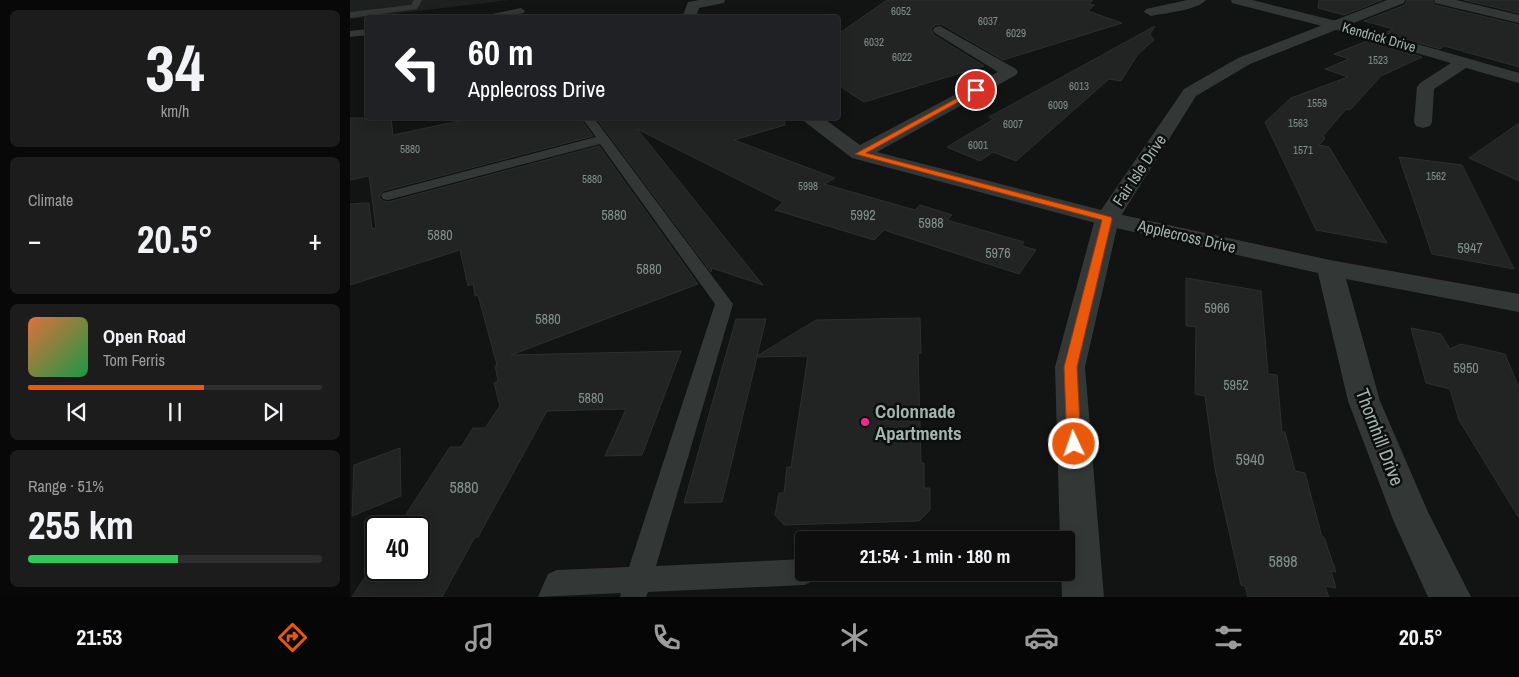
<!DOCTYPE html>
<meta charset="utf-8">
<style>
body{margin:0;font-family:"Archivo Narrow",sans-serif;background:#1c1c1c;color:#f1f3f6;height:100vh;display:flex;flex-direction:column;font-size:19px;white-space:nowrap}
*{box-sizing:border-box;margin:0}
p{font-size:16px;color:#9b9c9e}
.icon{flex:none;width:28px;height:28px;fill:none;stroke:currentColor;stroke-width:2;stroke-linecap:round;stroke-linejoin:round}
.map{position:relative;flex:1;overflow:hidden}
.panel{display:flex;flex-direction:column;gap:10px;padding:10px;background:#080808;width:350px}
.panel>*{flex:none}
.top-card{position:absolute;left:15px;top:15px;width:475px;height:105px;border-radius:5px;box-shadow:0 2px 12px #0003,0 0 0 1px #2e2e2e;background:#202124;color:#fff;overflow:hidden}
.speed{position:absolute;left:15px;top:516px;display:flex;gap:10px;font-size:25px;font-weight:700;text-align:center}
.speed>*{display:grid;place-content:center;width:65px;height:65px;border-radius:50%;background:#0e0e0e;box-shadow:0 2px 12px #0003,0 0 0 1px #2e2e2e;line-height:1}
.speed .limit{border:2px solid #111;border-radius:8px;background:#fff;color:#111}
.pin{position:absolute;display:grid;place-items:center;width:42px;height:42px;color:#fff;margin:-21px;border:2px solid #fff;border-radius:50%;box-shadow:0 1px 5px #0007}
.me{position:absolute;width:55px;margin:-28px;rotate:357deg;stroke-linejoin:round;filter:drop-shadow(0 0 4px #0008)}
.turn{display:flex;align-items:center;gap:18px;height:105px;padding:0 20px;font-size:22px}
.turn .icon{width:65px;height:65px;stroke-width:2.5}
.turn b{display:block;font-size:35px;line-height:42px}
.big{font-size:38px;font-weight:700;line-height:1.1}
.panel .card{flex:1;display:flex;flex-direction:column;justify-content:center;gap:8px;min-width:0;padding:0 18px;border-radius:8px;background:#1c1c1c}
.panel .dial{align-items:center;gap:0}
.dial b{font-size:65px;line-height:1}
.song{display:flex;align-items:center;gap:15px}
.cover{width:60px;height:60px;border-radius:8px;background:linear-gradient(135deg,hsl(20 70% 55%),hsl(140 70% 35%))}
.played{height:5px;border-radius:2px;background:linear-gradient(90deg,#ea580c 60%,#2e2e2e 60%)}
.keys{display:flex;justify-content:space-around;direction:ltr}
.heat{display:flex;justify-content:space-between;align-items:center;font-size:28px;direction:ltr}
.charge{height:8px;border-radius:4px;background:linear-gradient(90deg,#34c759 51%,#2e2e2e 0)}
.trip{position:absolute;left:445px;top:531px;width:280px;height:50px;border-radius:5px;background:#0e0e0e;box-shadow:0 2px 12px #0003,0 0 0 1px #2e2e2e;font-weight:700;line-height:50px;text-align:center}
.tabs{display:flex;height:80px;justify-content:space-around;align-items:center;background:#060606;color:#9b9c9e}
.tabs .icon{width:35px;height:35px}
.tabs .selected{color:#ea580c}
.tabs b{font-size:22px;color:#f1f3f6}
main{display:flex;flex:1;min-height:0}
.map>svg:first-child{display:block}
.built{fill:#1e2020}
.building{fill:#222424;stroke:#2c2f2f}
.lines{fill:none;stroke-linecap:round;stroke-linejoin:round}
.service{fill:#333837;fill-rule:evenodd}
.minor{fill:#333837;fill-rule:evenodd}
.tertiary{fill:#333837;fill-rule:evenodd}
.route{fill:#ea580c;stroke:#983908}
.poi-dot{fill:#f6288f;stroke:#0d0e0e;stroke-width:2}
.labels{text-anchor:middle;stroke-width:5;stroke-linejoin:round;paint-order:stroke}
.far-number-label{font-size:11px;fill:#83908a}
.far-street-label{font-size:14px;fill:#a3b4ac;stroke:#0d0e0e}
.number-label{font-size:14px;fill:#83908a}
.street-label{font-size:16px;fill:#a3b4ac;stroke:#0d0e0e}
.near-number-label{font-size:16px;fill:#83908a}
.near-poi-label{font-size:19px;font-weight:bold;fill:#a3b4ac;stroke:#0d0e0e;text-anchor:start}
.near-street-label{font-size:19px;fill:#a3b4ac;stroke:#0d0e0e}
</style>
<main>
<section class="panel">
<div class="card dial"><b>34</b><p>km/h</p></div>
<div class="card"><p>Climate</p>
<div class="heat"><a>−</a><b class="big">20.5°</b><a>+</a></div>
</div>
<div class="card">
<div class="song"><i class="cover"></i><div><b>Open Road</b><p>Tom Ferris</p></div></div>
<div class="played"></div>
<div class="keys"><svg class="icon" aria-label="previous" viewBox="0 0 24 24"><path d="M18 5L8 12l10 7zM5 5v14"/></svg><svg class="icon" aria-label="pause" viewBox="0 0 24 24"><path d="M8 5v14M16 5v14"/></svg><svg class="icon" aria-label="next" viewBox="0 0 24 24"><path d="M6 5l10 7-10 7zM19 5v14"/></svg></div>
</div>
<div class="card"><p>Range · 51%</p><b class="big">255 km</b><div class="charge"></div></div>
</section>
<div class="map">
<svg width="1169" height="597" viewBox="0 0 1169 597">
<rect width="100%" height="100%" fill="#121313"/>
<!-- built -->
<polygon class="built" points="0,0 161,0 0,19"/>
<!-- building -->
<g class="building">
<polygon points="537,0 743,0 739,4 744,5 738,11 772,23 653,60 591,24 585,25 581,29 584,35 634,66 514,102 488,85 488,34"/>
<polygon points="969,0 1032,0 994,15 968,8"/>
<polygon points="1057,0 1082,0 1085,5 1169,25 1169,67 1094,46 1090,49 1035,33 1043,29 1014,21 1055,5"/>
<polygon points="1114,0 1169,0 1169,13"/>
<polygon points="805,26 800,34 804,40 788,54 771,81 759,79 666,161 643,152 630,161 597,147 644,119 639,117"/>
<polygon points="1017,41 1072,57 1031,76 1000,110 996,109 973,136 975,139 969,145 979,147 1037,243 966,230 915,122 941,98 998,77 975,69 999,59 984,54"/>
<polygon points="0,118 41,118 43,135 123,118 230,118 243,136 33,191 29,197 33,201 38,202 249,146 348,284 161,355 331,351 292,455 255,456 276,409 197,411 128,537 125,537 92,597 2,597 26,560 26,570 69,570 69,528 47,528 100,447 111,447 123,428 135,428 150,406 144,383 148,381 145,366 147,365 128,295 125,296 123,284 118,286 110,250 0,285 0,204 19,203 22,229 26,228 19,176 0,180"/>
<polygon points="246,118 434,118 435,125 384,140 485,178 474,184 565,210 570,205 602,215 597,220 674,242 672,246 686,250 669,274 534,230 524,240 425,210 433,202 287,129 413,285 362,268 361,272"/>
<polygon points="1169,123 1169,181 1119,158"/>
<polygon points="1049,157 1112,165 1164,269 1082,254"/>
<polygon points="836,278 911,291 918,374 927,375 932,432 935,432 945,471 955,473 972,537 974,537 986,572 981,571 986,588 975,586 979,597 898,597 895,586 891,585 865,469 855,396 845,394 846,327 836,326"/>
<polygon points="570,318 571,353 568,353 571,463 574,463 574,488 580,488 580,510 569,521 434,525 425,515 429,493 434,493 437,467 441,467 458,356 407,357 372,502 334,503 386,319 416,319 407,356 466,320"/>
<polygon points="1061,328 1091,334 1100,349 1111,344 1155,354 1169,388 1169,518 1109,420 1100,389 1076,383"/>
<polygon points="50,448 51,496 2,516 4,465"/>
</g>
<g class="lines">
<!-- service -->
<g class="service">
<polygon points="64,0 72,0 67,9 0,18 0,12 61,5"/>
<polygon points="171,8 175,11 174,13 146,18 123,18"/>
<polygon points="18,29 18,35 0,37 0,31"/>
<polygon points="232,118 244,118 383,304 306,566 454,559 454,572 467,572 463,581 454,585 298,592 296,597 270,597 271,593 188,597 198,574 207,570 279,567 365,304 250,144 38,200 33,199 31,196 33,193 246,137"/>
</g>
<!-- minor -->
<g class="minor">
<polygon points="349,0 375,0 374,3 349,8 346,18 332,18 338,2"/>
<path d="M837,0h19c-8,10 -41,13 -55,16l-7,-4 2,-3z"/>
<polygon points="881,0 902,0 990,22 1169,73 1169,83 1116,68 1084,89 1082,122 1080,126 1073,128 1066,126 1064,122 1067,87 1070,83 1101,63 980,28 882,3"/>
<polygon points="1084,0 1106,0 1169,15 1169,23 1085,3"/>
<polygon points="590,26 666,69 668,72 666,75 527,152 759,212 980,260 1169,294 1169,312 996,279 1030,401 1078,512 1121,597 1078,597 1044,522 998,401 968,273 757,226 502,158 455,122 453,118 473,118 510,145 648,72 585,33 583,30 585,27"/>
</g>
<!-- tertiary -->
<polygon class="tertiary" points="1037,0 1055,0 1054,3 900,64 846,96 769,219 735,367 754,597 712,597 711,572 716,572 716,540 710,540 705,367 745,219 834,89 888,58"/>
</g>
<!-- route -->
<polygon class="route" points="624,89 630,90 516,153 761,217 762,219 727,367 731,444 729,448 724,450 719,448 717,444 714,367 752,220 505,154"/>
<!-- markers -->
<circle class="poi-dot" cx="515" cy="422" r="5"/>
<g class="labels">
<!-- far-number labels -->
<g class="far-number-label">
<text x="551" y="15">6052</text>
<text x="638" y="25">6037</text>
<text x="666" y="37">6029</text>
<text x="524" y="46">6032</text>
<text x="552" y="61">6022</text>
<text x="1028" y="64">1523</text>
<text x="729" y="90">6013</text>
<text x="967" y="107">1559</text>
<text x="708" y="109">6009</text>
<text x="948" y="127">1563</text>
<text x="663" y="128">6007</text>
<text x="628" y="149">6001</text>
<text x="60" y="153">5880</text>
<text x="953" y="154">1571</text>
<text x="1086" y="180">1562</text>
<text x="242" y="183">5880</text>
<text x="458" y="190">5998</text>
</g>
<!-- far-street labels -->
<g class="far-street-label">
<text transform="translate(1029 37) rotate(16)" y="5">Kendrick Drive</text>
</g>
<!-- number labels -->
<g class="number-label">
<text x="264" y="220">5880</text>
<text x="513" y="220">5992</text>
<text x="581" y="228">5988</text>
<text x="90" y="240">5880</text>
<text x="1120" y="253">5947</text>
<text x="648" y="258">5976</text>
<text x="299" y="274">5880</text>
<text x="867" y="313">5966</text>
<text x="198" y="324">5880</text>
<text x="1116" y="373">5950</text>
<text x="886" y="390">5952</text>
<text x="241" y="403">5880</text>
</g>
<!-- street labels -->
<g class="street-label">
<text transform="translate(789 170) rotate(-56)" y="6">Fair Isle Drive</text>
<text transform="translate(837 236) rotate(13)" y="6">Applecross Drive</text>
</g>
<!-- near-number labels -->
<g class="near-number-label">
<text x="900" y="465">5940</text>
<text x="114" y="493">5880</text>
<text x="933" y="567">5898</text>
</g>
<!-- near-poi labels -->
<g class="near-poi-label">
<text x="525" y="418">Colonnade<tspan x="525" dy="22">Apartments</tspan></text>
</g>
<!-- near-street labels -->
<g class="near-street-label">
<text transform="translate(1030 437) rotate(69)" y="7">Thornhill Drive</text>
</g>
</g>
</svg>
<div class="speed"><div class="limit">40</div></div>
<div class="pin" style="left:626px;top:90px;background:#d93025"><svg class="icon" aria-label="arrive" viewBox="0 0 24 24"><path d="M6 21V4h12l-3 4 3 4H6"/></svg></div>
<svg class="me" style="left:724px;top:444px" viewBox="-20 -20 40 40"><circle r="17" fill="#ea580c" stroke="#fff" stroke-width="3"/><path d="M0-11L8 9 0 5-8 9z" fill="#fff"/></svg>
<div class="trip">21:54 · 1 min · 180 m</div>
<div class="top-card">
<div class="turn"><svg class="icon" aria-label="left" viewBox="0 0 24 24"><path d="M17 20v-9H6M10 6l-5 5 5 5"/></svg><div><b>60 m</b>Applecross Drive</div></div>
</div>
</div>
</main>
<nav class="tabs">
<b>21:53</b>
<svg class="icon selected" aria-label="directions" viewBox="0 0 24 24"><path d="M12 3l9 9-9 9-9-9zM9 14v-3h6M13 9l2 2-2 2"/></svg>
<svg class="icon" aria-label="music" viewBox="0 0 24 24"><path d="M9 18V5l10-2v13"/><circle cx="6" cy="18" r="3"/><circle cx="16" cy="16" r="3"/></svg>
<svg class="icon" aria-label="phone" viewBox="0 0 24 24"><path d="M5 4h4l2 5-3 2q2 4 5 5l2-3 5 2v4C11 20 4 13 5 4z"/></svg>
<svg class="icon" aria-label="climate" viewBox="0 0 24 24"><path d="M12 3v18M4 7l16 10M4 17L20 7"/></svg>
<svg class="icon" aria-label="car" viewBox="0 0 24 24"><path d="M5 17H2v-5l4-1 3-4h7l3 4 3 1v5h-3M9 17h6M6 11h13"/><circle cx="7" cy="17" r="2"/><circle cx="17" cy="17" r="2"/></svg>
<svg class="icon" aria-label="filters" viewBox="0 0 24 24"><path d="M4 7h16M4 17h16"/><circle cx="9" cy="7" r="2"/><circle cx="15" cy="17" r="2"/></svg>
<b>20.5°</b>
</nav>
